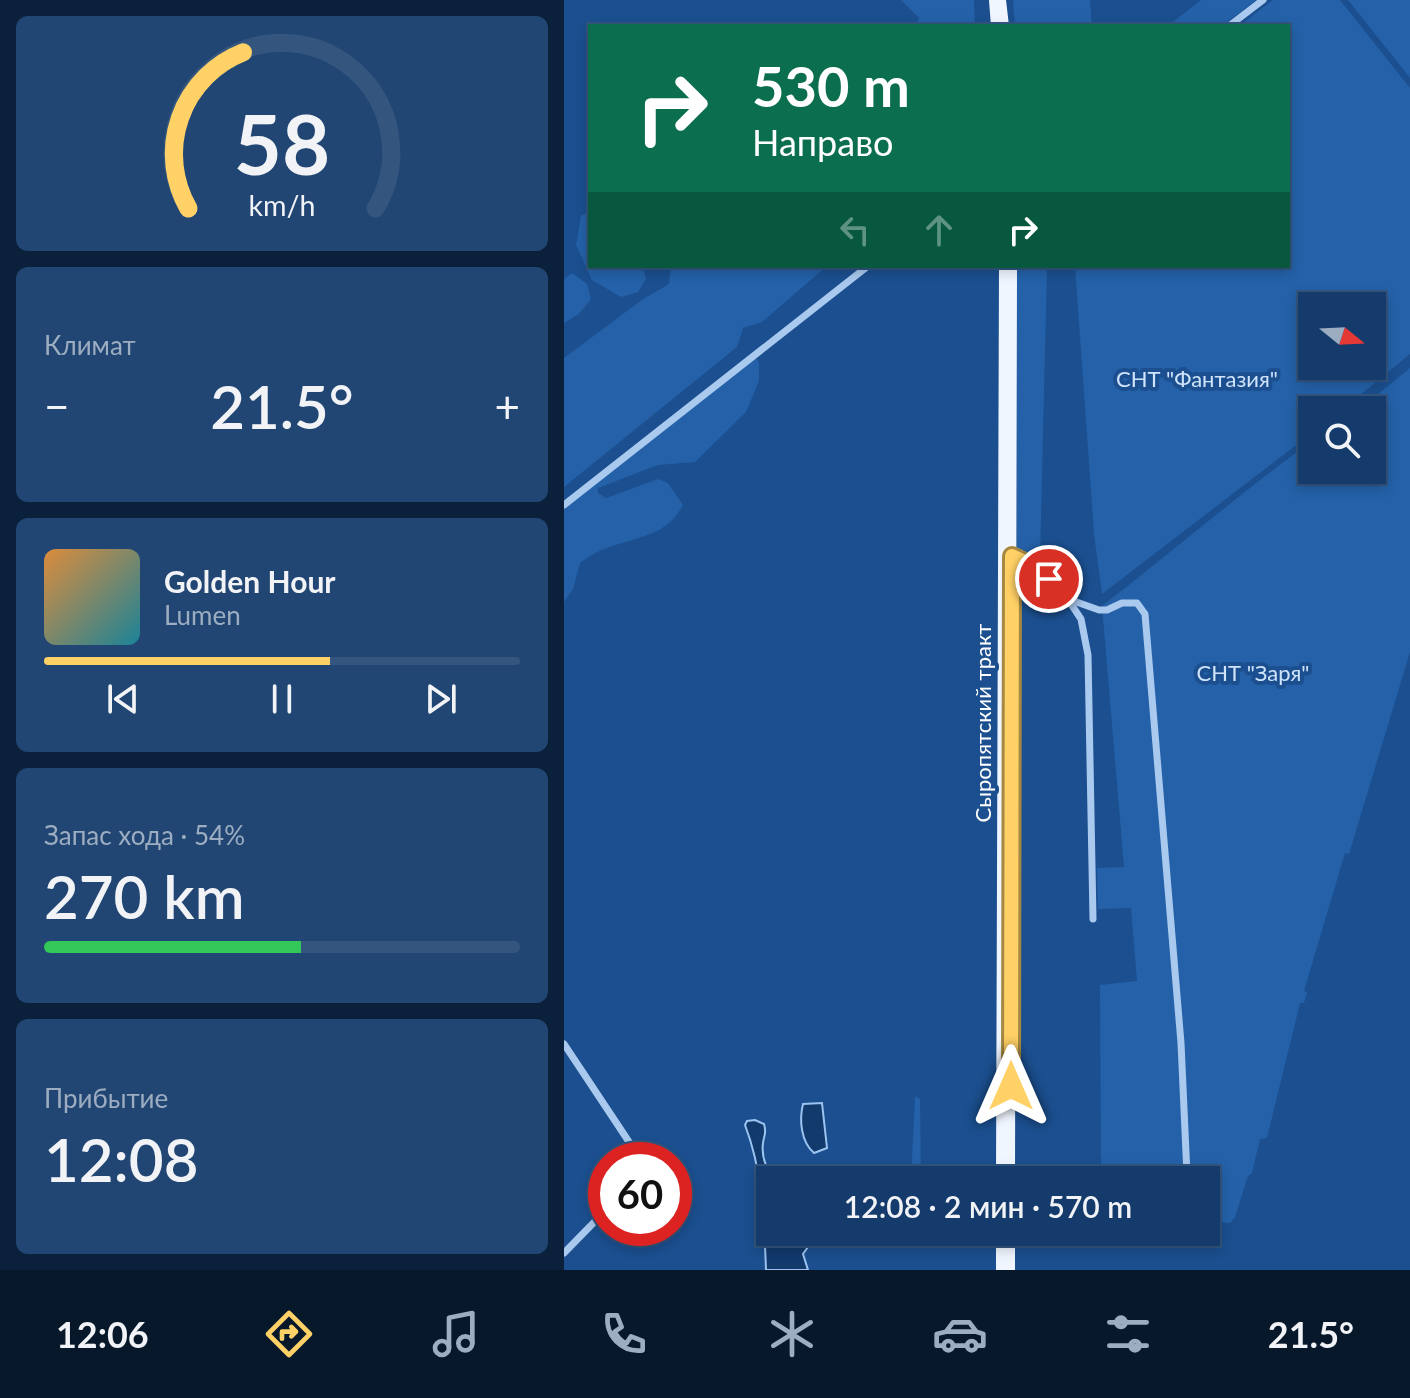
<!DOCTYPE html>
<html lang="ru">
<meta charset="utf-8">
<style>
body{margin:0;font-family:Lato,sans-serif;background:#214673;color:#f1f3f6;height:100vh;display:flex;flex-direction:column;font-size:30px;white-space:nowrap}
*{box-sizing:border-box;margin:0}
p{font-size:26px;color:#9dadc1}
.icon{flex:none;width:44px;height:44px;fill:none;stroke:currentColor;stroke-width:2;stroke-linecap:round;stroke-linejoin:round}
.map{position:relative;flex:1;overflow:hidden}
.sheet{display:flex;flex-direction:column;gap:16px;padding:16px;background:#0b203b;width:564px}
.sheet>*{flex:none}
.hud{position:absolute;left:24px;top:24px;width:702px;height:244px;border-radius:0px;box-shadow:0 4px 12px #0003,0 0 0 2px #33557e;background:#0b6e4f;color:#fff;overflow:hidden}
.needle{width:52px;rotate:108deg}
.tools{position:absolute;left:734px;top:292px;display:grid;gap:16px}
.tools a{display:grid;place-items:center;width:88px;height:88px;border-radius:0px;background:#143b6b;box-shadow:0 4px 12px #0003,0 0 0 2px #33557e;font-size:40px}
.speed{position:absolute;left:24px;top:1142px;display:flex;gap:16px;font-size:40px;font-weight:700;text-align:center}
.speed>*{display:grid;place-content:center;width:104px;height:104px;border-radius:50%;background:#143b6b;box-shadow:0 4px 12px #0003,0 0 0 2px #33557e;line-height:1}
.speed .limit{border:12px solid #d22;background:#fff;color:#111}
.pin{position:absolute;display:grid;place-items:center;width:68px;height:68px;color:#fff;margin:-34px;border:4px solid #fff;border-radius:50%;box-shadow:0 2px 8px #0007}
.me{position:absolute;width:88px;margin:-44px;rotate:0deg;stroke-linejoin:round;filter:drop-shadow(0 0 6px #0008)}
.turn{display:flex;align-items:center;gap:28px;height:168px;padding:0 32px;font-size:36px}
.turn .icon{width:104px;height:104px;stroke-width:2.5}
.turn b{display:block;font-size:56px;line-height:68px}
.lanes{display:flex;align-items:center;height:76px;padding:0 32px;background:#0003;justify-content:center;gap:40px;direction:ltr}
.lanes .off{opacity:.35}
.big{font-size:60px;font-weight:600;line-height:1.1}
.sheet .card{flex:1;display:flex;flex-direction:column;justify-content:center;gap:12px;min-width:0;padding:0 28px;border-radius:12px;background:#214673}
.sheet .dial{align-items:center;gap:0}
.dial svg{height:208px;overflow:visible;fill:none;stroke:#33557e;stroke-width:7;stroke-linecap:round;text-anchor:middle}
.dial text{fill:#f1f3f6;stroke:none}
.song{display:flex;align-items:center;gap:24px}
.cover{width:96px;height:96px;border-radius:12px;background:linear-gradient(135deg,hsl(30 70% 55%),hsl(190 70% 35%))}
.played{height:8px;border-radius:4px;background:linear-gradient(90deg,#ffd166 60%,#33557e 60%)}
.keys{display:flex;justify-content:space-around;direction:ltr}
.heat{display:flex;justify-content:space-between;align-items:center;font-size:44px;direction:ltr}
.charge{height:12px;border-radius:6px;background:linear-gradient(90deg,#34c759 54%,#33557e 0)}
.trip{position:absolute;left:192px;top:1166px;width:464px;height:80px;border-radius:0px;background:#143b6b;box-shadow:0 4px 12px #0003,0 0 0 2px #33557e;font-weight:600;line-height:80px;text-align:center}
.tabs{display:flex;height:128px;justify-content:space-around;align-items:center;background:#08182b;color:#9dadc1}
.tabs .icon{width:56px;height:56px}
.tabs .selected{color:#ffd166}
.tabs b{font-size:36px;color:#f1f3f6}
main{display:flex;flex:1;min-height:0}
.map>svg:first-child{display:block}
.green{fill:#2461a8;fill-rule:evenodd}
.water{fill:#123a6d;stroke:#9cc4f0;stroke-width:2}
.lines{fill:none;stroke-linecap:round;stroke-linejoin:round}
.street{stroke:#a9c9ee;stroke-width:7}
.primary{stroke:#f0f6ff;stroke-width:10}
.route-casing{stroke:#a68842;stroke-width:20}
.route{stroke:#ffd166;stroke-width:14}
.labels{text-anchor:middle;stroke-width:8;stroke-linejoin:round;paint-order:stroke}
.park-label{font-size:22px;fill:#cfe3fa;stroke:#1b4f8f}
.street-label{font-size:22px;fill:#fff;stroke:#1b4f8f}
</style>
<main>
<section class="sheet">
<div class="card dial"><svg viewBox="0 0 100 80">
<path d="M14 69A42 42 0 1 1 86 69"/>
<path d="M14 69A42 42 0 0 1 35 9" stroke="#ffd166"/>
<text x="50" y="56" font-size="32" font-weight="700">58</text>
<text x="50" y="72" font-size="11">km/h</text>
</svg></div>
<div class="card"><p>Климат</p>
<div class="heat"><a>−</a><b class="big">21.5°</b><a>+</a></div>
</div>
<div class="card">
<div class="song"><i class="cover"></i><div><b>Golden Hour</b><p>Lumen</p></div></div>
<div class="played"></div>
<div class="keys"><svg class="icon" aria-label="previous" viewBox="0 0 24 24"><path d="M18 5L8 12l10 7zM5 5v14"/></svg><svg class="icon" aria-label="pause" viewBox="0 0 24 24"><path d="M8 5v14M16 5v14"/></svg><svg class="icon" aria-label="next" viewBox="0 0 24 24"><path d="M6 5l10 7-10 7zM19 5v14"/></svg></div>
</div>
<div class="card"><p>Запас хода · 54%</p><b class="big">270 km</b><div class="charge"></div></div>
<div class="card"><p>Прибытие</p><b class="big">12:08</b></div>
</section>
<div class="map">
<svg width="846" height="1270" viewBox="0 0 846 1270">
<rect width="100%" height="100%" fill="#1b4f8f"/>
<!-- green -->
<g class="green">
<polygon points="337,0 410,0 411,26 352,26 355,18"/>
<polygon points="449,0 526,0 528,26 451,26"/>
<polygon points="637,0 692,0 658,26 604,26"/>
<path d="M709,0h67l70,88v266l-68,56h-30v23l-210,161 -8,-60 -19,-268h213v-240h-49zM748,306h60v60h-60z"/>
<polygon points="784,0 846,0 846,78"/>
<polygon points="26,211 26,266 79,266 82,279 74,292 57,297 28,280 12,245 17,216"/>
<polygon points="107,266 263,266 198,322 179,328 173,347 0,487 0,358 79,299 105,284"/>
<polygon points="453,266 483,266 476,561 457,556 453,551"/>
<polygon points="8,273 23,284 27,299 15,314 0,323 0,279"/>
<path d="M191,355l4,8v18l-13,31 -51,50 -37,3 -60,23v5l8,5 52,-19 10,4 15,22c-17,33 -50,32 -81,45 -8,3 -15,8 -22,13l-7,26 -9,13v-96z"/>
<path d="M846,368v284l-61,202 -4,-1 -41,138 3,1 -3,11h-4l-33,135 -7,1 -8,34 -4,3 -13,41 -5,6 -24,-2v-41h-105l-1,-195 37,-4 -6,-73 -33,1 -1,-41 27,-1 -22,-261c71,-55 138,-113 210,-165v29h60v-60h-19l24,-15z"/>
<polygon points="351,1096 356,1099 357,1180 347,1180"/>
</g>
<!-- water -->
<g class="water">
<path d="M258,1103l5,45 -13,5c-13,-11 -15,-33 -11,-49z"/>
<path d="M191,1120l9,4c3,9 0,11 -1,19 -2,15 3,26 12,37h-5v52c18,0 29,-3 38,15l-5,7 5,16h-42c-2,-50 -3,-98 -21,-145l2,-4z"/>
</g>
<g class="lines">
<!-- street -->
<g class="street">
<polyline points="665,26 699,0"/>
<polyline points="0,505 304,266"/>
<polyline points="448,556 478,570 494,593 504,599 535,610 543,610 558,603 573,603 581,614 617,1043 623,1175"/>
<polyline points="505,601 517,619 524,655 529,919"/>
<polyline points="0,1044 77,1160"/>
<polyline points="0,1253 42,1210"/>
</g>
<!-- primary -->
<g class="primary">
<polyline points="430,0 432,26"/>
<polyline points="437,0 440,26"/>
<polyline points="437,1180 440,266"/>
<polyline points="446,1180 448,266"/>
<polyline points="437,1270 437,1232"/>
<polyline points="446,1270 446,1232"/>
</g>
</g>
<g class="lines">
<defs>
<polyline id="route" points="447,1086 448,556 478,570 485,579"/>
</defs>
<!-- route casing -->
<use href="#route" class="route-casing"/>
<!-- route -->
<use href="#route" class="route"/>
</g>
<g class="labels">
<!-- park labels -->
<g class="park-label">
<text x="633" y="387">СНТ "Фантазия"</text>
<text x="689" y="681">СНТ "Заря"</text>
</g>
<!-- street labels -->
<g class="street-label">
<text transform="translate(419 723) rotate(-90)" y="8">Сыропятский тракт</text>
</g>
</g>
</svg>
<div class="tools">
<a><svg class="needle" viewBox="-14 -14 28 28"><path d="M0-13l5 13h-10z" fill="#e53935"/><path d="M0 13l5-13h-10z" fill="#9dadc1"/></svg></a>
<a><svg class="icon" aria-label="search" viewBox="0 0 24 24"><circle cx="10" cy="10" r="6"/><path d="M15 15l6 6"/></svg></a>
</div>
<div class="speed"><div class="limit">60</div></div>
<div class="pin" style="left:485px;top:579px;background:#d93025"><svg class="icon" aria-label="arrive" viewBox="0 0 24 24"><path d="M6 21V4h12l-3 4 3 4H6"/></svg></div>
<svg class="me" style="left:447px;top:1086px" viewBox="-20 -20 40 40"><path d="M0-17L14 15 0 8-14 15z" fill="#ffd166" stroke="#fff" stroke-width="4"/></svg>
<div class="trip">12:08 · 2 мин · 570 m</div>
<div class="hud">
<div class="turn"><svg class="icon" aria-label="right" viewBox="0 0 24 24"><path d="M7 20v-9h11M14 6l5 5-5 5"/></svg><div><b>530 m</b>Направо</div></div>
<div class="lanes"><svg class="icon off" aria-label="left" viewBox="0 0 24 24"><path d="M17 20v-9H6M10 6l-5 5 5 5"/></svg><svg class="icon off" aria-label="ahead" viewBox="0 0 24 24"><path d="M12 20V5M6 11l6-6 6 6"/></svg><svg class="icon" aria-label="right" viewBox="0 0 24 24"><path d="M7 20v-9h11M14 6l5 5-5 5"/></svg></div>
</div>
</div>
</main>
<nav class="tabs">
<b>12:06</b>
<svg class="icon selected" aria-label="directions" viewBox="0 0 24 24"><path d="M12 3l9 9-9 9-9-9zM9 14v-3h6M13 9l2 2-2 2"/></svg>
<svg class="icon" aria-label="music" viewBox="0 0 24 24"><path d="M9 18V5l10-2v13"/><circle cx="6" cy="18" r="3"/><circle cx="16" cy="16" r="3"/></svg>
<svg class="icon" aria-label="phone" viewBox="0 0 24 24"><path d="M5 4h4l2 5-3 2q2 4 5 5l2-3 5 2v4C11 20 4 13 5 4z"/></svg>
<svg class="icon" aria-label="climate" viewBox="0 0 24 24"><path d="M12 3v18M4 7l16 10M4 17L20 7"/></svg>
<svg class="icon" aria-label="car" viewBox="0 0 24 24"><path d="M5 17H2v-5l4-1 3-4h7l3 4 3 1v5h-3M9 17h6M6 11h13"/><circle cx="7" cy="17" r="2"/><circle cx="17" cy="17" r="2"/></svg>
<svg class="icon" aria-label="filters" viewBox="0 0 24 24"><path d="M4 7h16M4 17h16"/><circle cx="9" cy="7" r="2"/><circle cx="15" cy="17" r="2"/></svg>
<b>21.5°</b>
</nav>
